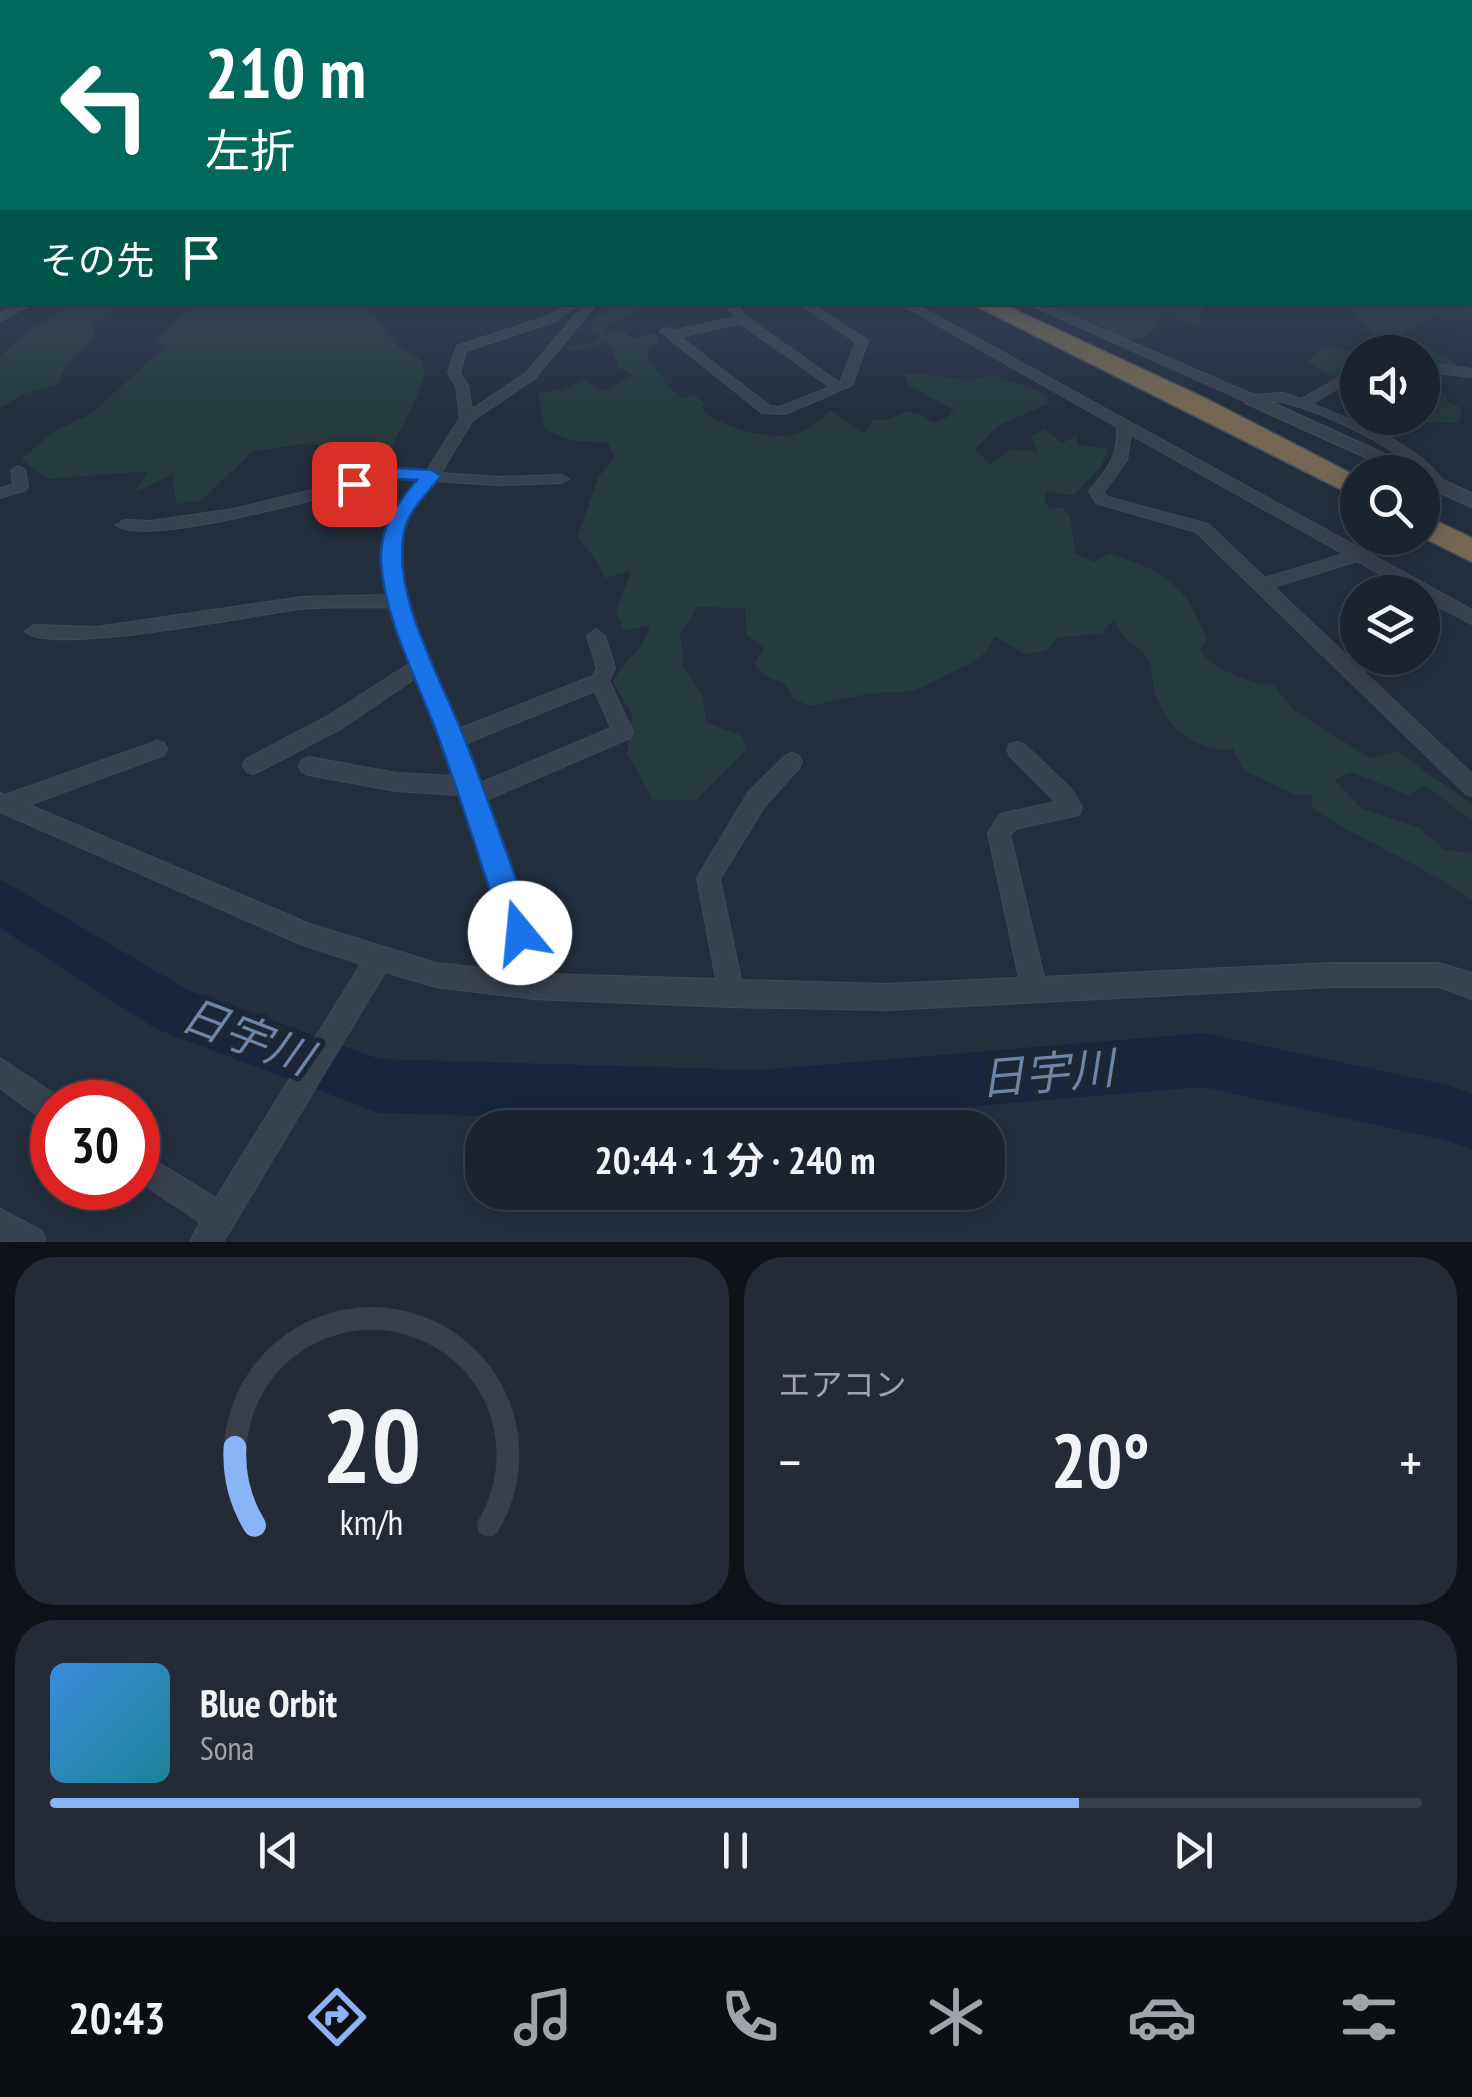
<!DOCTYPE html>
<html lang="ja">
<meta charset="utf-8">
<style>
body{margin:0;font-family:"PT Sans Narrow","Noto Sans JP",sans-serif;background:#242b36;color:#f1f3f6;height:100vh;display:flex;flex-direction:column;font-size:38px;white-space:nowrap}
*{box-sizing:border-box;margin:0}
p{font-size:32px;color:#a0a4aa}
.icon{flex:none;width:55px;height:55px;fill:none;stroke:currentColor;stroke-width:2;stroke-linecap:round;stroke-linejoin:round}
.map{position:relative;height:1242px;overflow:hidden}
.sheet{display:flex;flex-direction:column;gap:15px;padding:15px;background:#0f1319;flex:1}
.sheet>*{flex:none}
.hud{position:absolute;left:0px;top:0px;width:1472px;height:305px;box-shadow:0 5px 25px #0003,0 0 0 2px #39404a;background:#00695c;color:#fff;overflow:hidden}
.buttons{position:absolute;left:1340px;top:335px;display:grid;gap:20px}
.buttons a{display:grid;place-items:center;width:100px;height:100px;border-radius:50%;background:#1b232e;box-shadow:0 5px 25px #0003,0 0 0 2px #39404a;font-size:50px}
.speed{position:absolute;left:30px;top:1080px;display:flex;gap:20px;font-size:50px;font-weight:700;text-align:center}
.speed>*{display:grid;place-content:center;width:130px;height:130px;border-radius:50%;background:#1b232e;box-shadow:0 5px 25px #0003,0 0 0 2px #39404a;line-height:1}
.speed .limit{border:15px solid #d22;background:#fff;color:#111}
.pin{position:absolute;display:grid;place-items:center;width:85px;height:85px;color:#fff;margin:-42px;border-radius:20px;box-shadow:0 5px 15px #0006}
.me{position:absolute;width:110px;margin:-55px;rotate:343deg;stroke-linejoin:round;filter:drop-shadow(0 0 8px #0008)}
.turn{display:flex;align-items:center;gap:35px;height:210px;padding:0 40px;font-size:45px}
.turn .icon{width:130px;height:130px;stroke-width:2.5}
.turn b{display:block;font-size:70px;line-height:85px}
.then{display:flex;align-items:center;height:95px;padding:0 40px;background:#0003;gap:20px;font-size:38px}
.big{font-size:75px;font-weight:700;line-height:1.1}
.sheet .widget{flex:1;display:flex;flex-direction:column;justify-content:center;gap:15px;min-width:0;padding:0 35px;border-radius:40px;background:#242b36}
.sheet .dial{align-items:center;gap:0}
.dial svg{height:260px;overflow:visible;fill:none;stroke:#39404a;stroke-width:7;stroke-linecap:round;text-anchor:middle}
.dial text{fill:#f1f3f6;stroke:none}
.song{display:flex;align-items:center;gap:30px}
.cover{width:120px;height:120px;border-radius:15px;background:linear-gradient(135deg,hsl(210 70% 55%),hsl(190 70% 35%))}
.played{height:10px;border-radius:5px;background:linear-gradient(90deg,#8ab4f8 75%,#39404a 75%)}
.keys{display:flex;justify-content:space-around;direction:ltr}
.heat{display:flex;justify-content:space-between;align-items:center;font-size:55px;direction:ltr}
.sheet .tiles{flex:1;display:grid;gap:15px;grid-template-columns:1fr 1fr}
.widget:last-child{grid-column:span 2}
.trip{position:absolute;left:465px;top:1110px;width:540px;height:100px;border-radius:40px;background:#1b232e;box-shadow:0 5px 25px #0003,0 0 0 2px #39404a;font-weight:700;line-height:100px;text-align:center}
.tab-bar{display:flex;height:160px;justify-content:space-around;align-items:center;background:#0b0e12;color:#a0a4aa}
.tab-bar .icon{width:70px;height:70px}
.tab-bar .current{color:#8ab4f8}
.tab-bar b{font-size:45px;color:#f1f3f6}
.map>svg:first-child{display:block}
.green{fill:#263c3f}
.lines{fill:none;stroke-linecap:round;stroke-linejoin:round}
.river{fill:#17263c;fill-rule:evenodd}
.minor-casing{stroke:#414a57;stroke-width:2}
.tertiary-casing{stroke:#414a57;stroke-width:3}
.motorway-casing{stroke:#434c59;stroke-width:3}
.minor{fill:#38414e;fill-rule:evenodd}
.tertiary{fill:#38414e;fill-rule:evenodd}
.motorway{fill:#746855;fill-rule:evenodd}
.route{fill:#1a73e8;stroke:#114b97;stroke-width:2.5}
.labels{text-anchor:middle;stroke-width:10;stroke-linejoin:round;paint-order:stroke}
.near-water-label{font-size:45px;font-style:italic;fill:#6d86a8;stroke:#1d2633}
</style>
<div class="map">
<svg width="1472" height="1242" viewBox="0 0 1472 1242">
<rect width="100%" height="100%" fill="#242f3e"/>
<!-- green -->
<g class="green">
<path d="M1470,235l2,83 -23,4 -11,-6 -37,17 58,32 -14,3 7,7h-29l-1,-23h-42c-22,-52 -37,-48 -89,-49l179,-1z"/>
<polygon points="74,302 122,303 114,315 91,326 96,335 65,367 58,384 22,395 0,408 0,356 26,333"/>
<path d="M620,302l34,1 -48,22 -4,9 20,-3 12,8 21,-6 4,8 -14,11 24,35 15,11 11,-2 10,7 -3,5c16,19 64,31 89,27 15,-2 29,-15 40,-25l33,23 9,-13c31,2 29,-21 61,3l15,-7 5,-6 -46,-25 -3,-10c29,-6 58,14 87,-1 18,12 37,9 55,22l1,8 -48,21 -26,25 17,14 21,-15 26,3 -7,-16 14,-7 17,14 16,-8 -1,10 31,4 -8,20 -27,26 -27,-3 -2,9 6,8 13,-1 7,8 5,37 19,9 15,-9c55,18 79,32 98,88l-8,10c16,18 50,33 74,34l21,25 76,48 26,-7 76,53v16l-48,-35 -16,10 -57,-23 -17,8 28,29 56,18 27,23 27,3v49c-48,-39 -108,-58 -160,-94v-13h-16l-53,-25 -10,-21c-37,3 -66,-20 -78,-56 -3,-9 -2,-23 -6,-32 -10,-17 -27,-19 -35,-42l-12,15 -44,3 -12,14 -21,3 -30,-18 -9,16 -16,12 -56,27 -42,2 -63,13 -17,-9 -8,-14 -18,-6 -12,-12 10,-17 -18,-14 -1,-26 -48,-1 -17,28 4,33 19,27 3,27 36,14 4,15 -50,49h-43l-26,-47 5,-39 -19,-32c11,-25 30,-28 37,-57l-26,6 -8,-19 15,-41 -26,7 -14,-25 -14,-15 21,-60 16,-22 -6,-13 -34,-2 -29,-11 -7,-37 24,-3 21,-10 21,11 30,-16 -16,-7 -9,-26 -39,9 -2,-5 25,-3 7,-6 -10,-5 4,-13z"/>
<polygon points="203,303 203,302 483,303 370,308 396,345 420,359 425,370 417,397 392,446 329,468 319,460 321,446 304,443 252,452 202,500 176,504 173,474 134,493 148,471 47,479 21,459 55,431 92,413 166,346 155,341 188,310"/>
<polygon points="1057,303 1206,303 1197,326 1166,316 1144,339 1118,339 1105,328 1057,308"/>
<polygon points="1323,347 1361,352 1358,352 1357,389 1306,362"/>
<polygon points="1423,385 1447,395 1447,402 1461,408 1459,423 1414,422 1404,418 1422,418"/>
</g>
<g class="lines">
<!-- river -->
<polygon class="river" points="0,879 188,990 379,1059 759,1070 1203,1033 1444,1084 1472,1094 1472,1150 1444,1140 1203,1087 759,1124 379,1113 156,1029 0,928"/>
<defs>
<g id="minor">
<polygon points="0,248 2,249 2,256 0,255"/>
<polygon points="22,302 36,302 0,321 0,314"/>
<path d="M570,302h12l-26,19 -90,30 -6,22 8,13 4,23 54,-36 61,-71h11l-64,77 -62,42 -31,52 56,4 65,-2 7,4 -7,4 -65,2 -63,-4 -20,24 -12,26 -2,31 12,53 44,115 137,-54 4,-8 -10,-32 9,-7 9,7 10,32 -6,13 24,51 -3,6 -146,63 41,106 18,67 173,5 -19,-101 51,-85 37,-37 7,-3 7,3 3,6 -3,6 -35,39 -44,72 21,101 145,4 133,-6 -31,-145 12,-19 56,-12 -46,-46 -3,-6 3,-6 7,-2 7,2 48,46 10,18 -3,7 -64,14 -5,6 34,142 286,-14h109l33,10v26l-33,-12h-109l-444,23 -155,-3 -197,-8 -98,-12 -51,-15 -162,270h-33l10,-20 -62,-41v-31l78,48 145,-234 -61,-20 -300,-132v-19l5,2 152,-54 7,2 3,6 -3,6 -135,50 281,119 126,39 82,9 -17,-65 -41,-112 -64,-4 -87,-16 -7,-3 -3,-6 3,-6 7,-3 87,16 57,3 -36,-99 -75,51 -82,43 -7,3 -7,-3 -3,-6 3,-6 82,-43 84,-54 -19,-55c-31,1 -63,-1 -93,2 -45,5 -250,48 -275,22l9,-6 62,2 206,-30 88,-2c-10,-52 -5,-74 29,-115l-25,-2c-45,12 -247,71 -278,47l8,-5 27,1 82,-12 161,-39 32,2 34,-54 -4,-32 -8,-13 9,-27 91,-30zM595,691l16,37 -133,56 -16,-39z"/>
<path d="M724,302h11l11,15 94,66 16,-41 -60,-40h13l57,37 2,2 -16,44 -66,29 -24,-1 -102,-82 6,-3 7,3 62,-14zM740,323l90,64 -50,20 -10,-1 -90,-69z"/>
<path d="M897,302h14l450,247 7,1 2,4 102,56v14l-50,-26v-6h-10l-55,-31 -83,26 198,187v22l-7,-3 -269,-261 -100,-29 -7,-12c18,-21 30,-35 28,-64zM1131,435l213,119 -79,24 -57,-54 -101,-27 -3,-5 23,-32z"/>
<path d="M1024,302h15l215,93 29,-2 18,6 57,-32v9l-46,28c48,20 104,37 135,82l-7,4c-13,-6 -21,-22 -34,-30 -33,-23 -81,-47 -120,-57 -12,-4 -26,0 -39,-1z"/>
<polygon points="1422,363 1472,369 1472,377 1422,371"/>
<polygon points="18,466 25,470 28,487 26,490 0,498 0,488 13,485 11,470"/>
<polygon points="0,1058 62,1099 63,1102 52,1102 52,1123 42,1119 0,1088"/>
<polygon points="0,1209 42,1231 46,1242 0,1241"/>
</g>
<polygon id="tertiary" points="1252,394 1472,494 1472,507 1422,484 1422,472 1399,472 1246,403 1246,395"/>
<g id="motorway">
<polygon points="968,302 998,302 1205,398 1358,477 1358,498"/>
<polygon points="1422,514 1472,538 1472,562 1422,537"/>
</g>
</defs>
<!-- minor casing -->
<use href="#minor" class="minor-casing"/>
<!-- tertiary casing -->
<use href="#tertiary" class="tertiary-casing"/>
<!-- motorway casing -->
<use href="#motorway" class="motorway-casing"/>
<!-- minor -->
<use href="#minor" class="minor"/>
<!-- tertiary -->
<use href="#tertiary" class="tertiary"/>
<!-- motorway -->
<use href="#motorway" class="motorway"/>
</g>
<!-- sky -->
<linearGradient id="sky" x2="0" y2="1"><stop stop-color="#141a22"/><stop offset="0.57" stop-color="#3f4d63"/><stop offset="1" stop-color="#3f4d63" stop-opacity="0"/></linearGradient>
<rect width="1472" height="409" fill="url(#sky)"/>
<!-- route -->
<path class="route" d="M394,468l38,2 9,6c-13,17 -33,34 -37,57 -13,64 41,152 63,212 24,62 46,125 68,188l-4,11 -11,4 -11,-4 -5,-11c-22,-65 -42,-132 -66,-197 -20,-55 -53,-114 -57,-174 -2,-33 15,-58 36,-82l-23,-1 -40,10 -10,-5 3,-4z"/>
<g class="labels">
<!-- near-water labels -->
<g class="near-water-label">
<text transform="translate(247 1036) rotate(21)" y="16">日宇川</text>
<text transform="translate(1047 1073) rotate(-5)" y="16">日宇川</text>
</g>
</g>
</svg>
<div class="buttons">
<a><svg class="icon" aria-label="sound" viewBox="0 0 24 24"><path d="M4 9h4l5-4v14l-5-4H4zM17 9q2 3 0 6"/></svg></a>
<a><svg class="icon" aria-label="search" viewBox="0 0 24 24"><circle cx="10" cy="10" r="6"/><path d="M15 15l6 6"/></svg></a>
<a><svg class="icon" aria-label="layers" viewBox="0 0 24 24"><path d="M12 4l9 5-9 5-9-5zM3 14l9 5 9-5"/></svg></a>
</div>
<div class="speed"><div class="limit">30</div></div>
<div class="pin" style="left:354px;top:484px;background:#d93025"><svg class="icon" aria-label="arrive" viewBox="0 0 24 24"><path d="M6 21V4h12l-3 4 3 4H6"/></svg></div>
<svg class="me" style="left:520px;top:933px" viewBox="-20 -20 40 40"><circle r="19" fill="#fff"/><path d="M0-13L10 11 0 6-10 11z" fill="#1a73e8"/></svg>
<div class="trip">20:44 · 1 分 · 240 m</div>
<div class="hud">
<div class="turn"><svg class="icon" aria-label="left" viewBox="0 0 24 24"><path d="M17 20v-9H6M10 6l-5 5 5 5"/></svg><div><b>210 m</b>左折</div></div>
<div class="then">その先<svg class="icon" aria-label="arrive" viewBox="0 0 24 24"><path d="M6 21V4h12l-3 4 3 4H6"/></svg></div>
</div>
</div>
<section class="sheet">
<div class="tiles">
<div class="widget dial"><svg viewBox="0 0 100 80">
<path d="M14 69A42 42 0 1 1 86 69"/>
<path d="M14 69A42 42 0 0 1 8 45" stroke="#8ab4f8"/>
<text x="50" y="56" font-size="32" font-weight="700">20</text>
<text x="50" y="72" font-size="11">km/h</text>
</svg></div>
<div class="widget"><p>エアコン</p>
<div class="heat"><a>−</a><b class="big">20°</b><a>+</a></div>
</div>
<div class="widget">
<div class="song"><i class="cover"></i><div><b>Blue Orbit</b><p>Sona</p></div></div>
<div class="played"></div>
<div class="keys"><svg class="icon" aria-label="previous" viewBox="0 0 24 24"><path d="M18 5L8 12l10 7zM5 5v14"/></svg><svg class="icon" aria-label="pause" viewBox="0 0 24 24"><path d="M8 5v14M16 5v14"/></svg><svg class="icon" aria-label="next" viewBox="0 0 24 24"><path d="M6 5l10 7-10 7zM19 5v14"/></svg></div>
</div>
</div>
</section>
<nav class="tab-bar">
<b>20:43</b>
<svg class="icon current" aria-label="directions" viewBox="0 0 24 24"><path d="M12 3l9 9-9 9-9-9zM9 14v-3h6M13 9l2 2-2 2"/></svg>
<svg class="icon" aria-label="music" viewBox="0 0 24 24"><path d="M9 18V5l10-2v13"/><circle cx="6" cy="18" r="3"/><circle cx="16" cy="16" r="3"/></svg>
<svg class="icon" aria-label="phone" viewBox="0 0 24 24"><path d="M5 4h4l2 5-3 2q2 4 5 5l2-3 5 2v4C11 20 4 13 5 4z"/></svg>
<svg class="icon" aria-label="climate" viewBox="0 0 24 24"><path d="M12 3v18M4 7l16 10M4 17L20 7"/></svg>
<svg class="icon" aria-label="car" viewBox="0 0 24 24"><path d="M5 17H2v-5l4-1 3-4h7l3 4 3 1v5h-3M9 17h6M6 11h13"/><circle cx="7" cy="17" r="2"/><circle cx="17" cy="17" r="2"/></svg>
<svg class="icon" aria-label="filters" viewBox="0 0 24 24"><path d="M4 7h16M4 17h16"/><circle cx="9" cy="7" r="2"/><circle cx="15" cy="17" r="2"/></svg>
</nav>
